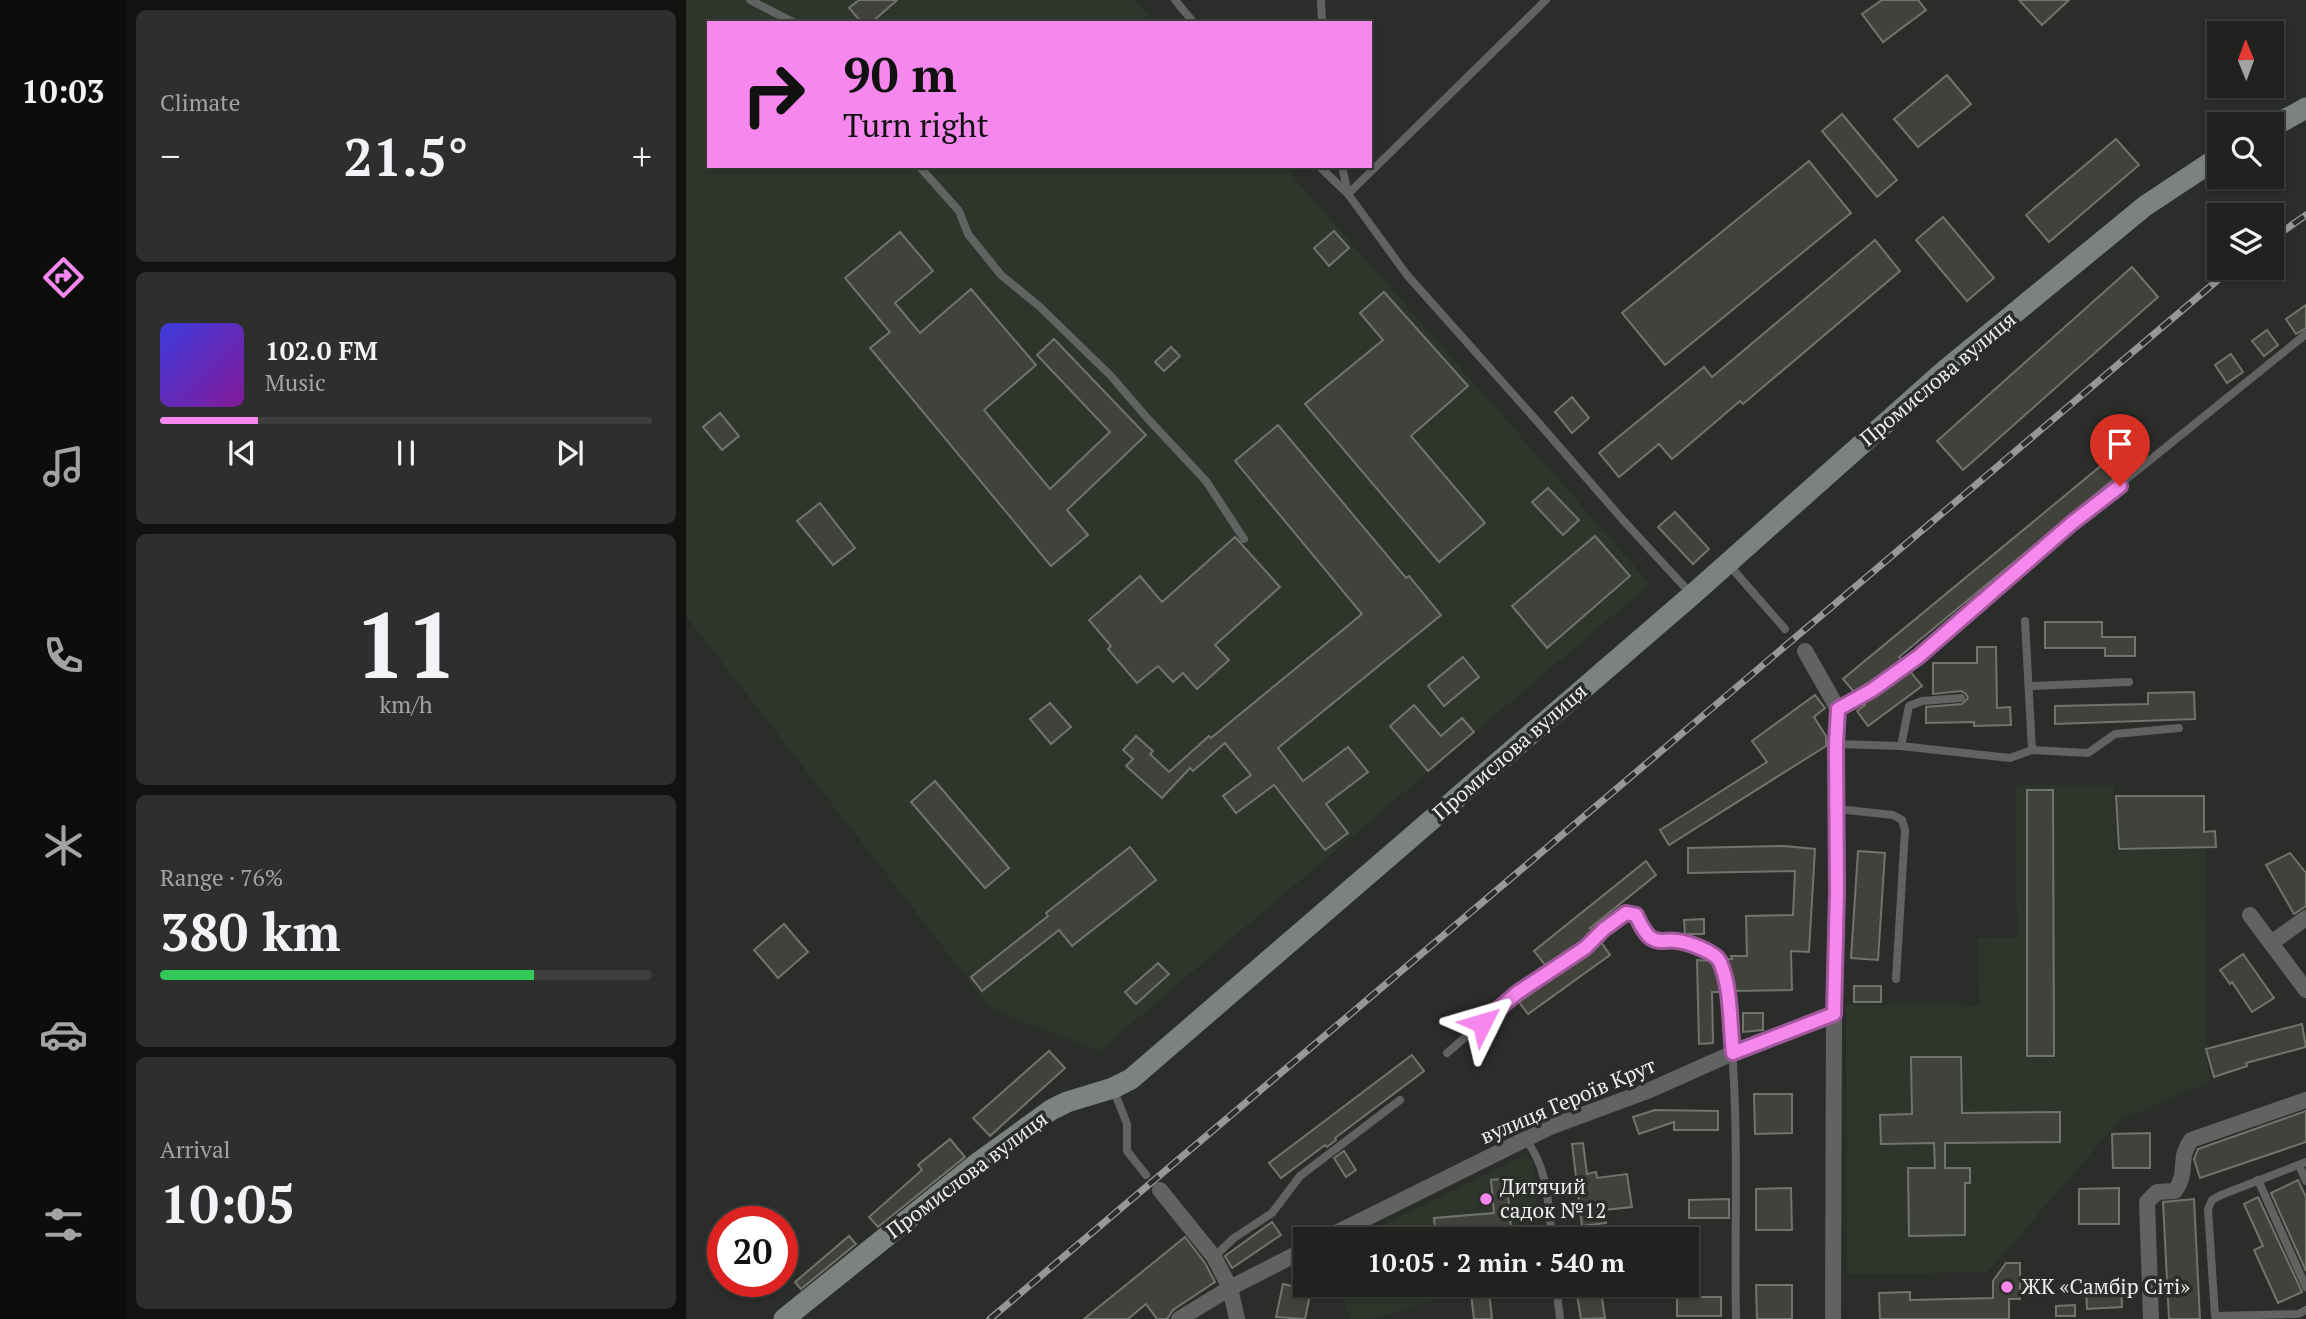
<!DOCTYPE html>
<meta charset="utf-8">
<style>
body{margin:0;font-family:"PT Serif",serif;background:#2d2f2c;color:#f1f3f6;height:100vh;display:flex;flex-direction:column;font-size:26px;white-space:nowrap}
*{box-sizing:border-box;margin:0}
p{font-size:23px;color:#a2a4a4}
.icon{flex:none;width:38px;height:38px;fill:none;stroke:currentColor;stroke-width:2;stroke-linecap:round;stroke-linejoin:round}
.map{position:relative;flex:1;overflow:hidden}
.side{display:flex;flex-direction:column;gap:10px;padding:10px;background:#121311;width:560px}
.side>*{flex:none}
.top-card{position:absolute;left:21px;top:21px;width:665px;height:147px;border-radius:0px;box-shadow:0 2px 5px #0004,0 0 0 2px #3d3f3d;background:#f688ed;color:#111;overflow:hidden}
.needle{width:46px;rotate:359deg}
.controls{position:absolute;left:1521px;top:21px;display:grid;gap:14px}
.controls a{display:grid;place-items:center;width:77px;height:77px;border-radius:0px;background:#20221f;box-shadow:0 2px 5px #0004,0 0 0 2px #3d3f3d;font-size:35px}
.speed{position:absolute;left:21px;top:1206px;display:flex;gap:14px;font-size:35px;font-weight:700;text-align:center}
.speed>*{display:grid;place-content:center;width:91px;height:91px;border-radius:50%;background:#20221f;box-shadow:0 2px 5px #0004,0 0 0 2px #3d3f3d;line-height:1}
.speed .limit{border:10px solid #d22;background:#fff;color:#111}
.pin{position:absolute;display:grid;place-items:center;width:60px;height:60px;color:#fff;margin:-72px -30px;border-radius:50% 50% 50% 0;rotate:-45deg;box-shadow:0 0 7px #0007}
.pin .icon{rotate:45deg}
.me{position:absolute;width:77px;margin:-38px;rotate:50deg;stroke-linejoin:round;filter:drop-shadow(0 0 5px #0008)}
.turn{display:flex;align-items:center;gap:24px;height:147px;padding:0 21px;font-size:32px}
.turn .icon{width:91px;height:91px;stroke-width:2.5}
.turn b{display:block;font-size:49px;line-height:60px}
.big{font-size:52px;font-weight:700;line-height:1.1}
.side .card{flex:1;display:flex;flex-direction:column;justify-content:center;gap:10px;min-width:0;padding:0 24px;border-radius:10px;background:#2d2f2c}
.side .dial{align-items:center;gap:0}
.dial b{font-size:91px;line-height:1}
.song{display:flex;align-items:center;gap:21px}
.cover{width:84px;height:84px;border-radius:10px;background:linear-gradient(135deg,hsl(240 70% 55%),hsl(290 70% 35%))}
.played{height:7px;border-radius:4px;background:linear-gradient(90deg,#f688ed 20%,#3d3f3d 20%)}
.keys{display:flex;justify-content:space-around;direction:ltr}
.heat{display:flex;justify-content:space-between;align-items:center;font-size:38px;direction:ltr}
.charge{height:10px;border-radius:5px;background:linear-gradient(90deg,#34c759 76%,#3d3f3d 0)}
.trip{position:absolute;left:607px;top:1227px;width:406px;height:70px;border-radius:0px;background:#20221f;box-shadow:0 2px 5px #0004,0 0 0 2px #3d3f3d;font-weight:700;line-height:70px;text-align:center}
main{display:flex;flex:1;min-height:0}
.tabs{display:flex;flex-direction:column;width:126px;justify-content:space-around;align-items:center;background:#0d0e0c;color:#a2a4a4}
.tabs .icon{width:49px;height:49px}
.tabs .on{color:#f688ed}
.tabs b{font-size:32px;color:#f1f3f6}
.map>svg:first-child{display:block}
.built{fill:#2e352b}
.building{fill:#42423c;stroke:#73736d;stroke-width:2}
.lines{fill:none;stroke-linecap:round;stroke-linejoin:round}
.lane{stroke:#606362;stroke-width:8}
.street{stroke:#606362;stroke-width:16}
.secondary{stroke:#7d8280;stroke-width:21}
.rail-casing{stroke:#959894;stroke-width:7}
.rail{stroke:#2a2d29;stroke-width:4.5;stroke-dasharray:13;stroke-linecap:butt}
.route-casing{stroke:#a0589a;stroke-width:18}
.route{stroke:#f688ed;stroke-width:12}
.poi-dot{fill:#f688ed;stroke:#2a2d29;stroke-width:2.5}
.labels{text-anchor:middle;stroke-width:7;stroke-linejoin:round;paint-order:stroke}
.street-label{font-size:21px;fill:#edf0ec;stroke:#2a2d29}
.poi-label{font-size:21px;fill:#edf0ec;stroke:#2a2d29;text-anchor:start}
</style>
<main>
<nav class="tabs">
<b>10:03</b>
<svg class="icon on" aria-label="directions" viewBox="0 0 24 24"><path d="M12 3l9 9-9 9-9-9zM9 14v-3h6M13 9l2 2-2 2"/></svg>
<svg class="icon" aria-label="music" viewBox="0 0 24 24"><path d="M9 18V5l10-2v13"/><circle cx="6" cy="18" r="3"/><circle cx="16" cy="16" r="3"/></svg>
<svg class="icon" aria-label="phone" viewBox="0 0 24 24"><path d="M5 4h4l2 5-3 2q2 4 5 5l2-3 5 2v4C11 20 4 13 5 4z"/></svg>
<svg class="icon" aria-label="climate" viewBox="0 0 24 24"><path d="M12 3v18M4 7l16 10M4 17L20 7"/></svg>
<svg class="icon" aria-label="car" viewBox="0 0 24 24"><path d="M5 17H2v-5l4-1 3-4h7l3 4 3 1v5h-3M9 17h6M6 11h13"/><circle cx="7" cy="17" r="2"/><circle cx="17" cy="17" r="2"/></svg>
<svg class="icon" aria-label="filters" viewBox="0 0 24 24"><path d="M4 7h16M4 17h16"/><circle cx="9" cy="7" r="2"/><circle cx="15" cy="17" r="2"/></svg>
</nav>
<section class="side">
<div class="card"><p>Climate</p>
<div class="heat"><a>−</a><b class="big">21.5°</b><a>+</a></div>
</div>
<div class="card">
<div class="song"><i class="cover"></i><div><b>102.0 FM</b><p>Music</p></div></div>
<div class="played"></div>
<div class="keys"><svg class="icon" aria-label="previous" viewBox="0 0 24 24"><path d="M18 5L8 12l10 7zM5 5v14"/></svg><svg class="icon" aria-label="pause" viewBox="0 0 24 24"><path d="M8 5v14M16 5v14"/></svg><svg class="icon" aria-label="next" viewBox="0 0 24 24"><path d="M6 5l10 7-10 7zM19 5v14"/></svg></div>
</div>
<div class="card dial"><b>11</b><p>km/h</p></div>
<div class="card"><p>Range · 76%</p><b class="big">380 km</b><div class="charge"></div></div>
<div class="card"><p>Arrival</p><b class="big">10:05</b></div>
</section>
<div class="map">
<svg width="1620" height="1319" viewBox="0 0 1620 1319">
<rect width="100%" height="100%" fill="#2a2d29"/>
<!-- built -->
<g class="built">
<polygon points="0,0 448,0 469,23 23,23 23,166 598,166 964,584 413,1051 305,1009 0,616"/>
<polygon points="1329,785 1428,785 1430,851 1520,849 1521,1065 1525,1081 1434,1120 1302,1272 1161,1275 1160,1004 1293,1005 1292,938 1331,937"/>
<polygon points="837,1156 846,1159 854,1239 669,1239"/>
<polygon points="652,1285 795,1285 687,1319 664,1319"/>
</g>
<!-- building -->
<g class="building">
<polygon points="173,0 211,0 185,23 176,23 163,8"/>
<polygon points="1196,0 1232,0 1240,10 1197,42 1176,14"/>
<polygon points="1333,0 1383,0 1356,25"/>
<polygon points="1261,75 1285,104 1232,147 1208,119"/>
<polygon points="1156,114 1211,180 1191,197 1136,131"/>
<polygon points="1430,139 1453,165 1363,242 1340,215"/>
<polygon points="1123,161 1165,213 979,365 936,313"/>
<polygon points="1257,217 1308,278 1281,301 1230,240"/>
<polygon points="648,231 663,248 643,266 628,248"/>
<polygon points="214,232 247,271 209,303 234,333 285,289 350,365 298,410 364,489 424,432 351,355 368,339 460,435 381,510 402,535 365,566 184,348 204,332 159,278"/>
<polygon points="1189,240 1214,271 1057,404 1054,401 986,459 973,444 933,477 913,453 1018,367 1026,377"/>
<polygon points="1446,267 1472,297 1277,470 1251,441"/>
<polygon points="698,292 782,386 725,436 799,523 753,562 619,404 697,340 674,313"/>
<polygon points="1620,305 1620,328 1610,334 1600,319"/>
<polygon points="1581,330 1592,345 1578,356 1566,341"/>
<polygon points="485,347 494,356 478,371 469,362"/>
<polygon points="1545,354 1557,372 1541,383 1529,365"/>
<polygon points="886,397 903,418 886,433 869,412"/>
<polygon points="34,413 53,436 36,450 17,427"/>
<polygon points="592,425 720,578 723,576 755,615 592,748 617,781 662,747 682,772 640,804 662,833 639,850 588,785 550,813 537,796 565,775 539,743 507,771 504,768 476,798 440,766 447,759 437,750 450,736 467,751 464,754 483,772 523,736 525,738 676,614 549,461"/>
<polygon points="1451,436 1463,450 1213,657 1216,660 1168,692 1157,679"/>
<polygon points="862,488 893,520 877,535 846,502"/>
<polygon points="134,503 169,548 147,565 111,521"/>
<polygon points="989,512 1023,549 1007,564 972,527"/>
<polygon points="909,536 944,576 861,648 826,606"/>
<polygon points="549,537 594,587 529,645 543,660 511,689 497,673 487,682 472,666 451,683 422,649 425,646 403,620 454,576 476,602"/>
<polygon points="1359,622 1416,622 1416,637 1449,637 1449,656 1419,656 1419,648 1359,648"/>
<polygon points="1291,647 1310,647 1311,708 1324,707 1325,725 1288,726 1288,722 1240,723 1240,707 1276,704 1282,698 1280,694 1275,691 1247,694 1247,663 1291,663"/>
<polygon points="777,657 793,677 758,706 742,686"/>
<polygon points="1224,671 1236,686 1182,726 1171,711 1179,705 1177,703"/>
<polygon points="1508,692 1509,719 1369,724 1369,706 1462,704 1462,693"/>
<polygon points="1129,695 1139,708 1128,717 1140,736 1140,746 983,845 974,830 1081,762 1066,741"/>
<polygon points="364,703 385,727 365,744 344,719"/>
<polygon points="728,705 755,736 776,718 788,732 742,771 704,726"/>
<polygon points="249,781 323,868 299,888 225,802"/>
<polygon points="1341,790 1367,790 1368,1056 1341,1056"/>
<polygon points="1430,796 1518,796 1518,832 1529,831 1530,847 1433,849"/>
<polygon points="1098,846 1129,849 1123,952 1105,951 1106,990 1048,991 1040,959 1046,959 1045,956 1061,956 1060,916 1107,915 1109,871 1002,873 1002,848"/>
<polygon points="444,847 470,880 386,946 373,930 296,991 285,977 362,916 360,913"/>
<polygon points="1172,851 1199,853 1192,960 1165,958"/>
<polygon points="1604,853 1620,873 1620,906 1608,914 1580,865"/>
<polygon points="960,861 970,875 904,928 907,931 895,943 860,966 848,951"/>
<polygon points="1018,919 1018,934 999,934 998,920"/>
<polygon points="98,924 122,952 92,978 68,950"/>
<polygon points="915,942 924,955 842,1014 833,1002 903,953"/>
<polygon points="1557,954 1588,998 1566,1012 1546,982 1544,984 1534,970"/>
<polygon points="1011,960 1026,961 1033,981 1034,992 1026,992 1027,1043 1013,1044"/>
<polygon points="472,963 483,974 450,1004 439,992"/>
<rect x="1168" y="986" width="27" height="16"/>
<polygon points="1057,1013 1077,1013 1077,1030 1057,1032"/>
<polygon points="1616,1024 1620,1047 1560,1063 1561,1066 1528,1077 1520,1049"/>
<polygon points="363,1051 379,1068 304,1136 287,1118"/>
<polygon points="726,1055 738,1071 649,1138 650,1140 641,1147 639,1145 595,1178 583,1163"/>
<polygon points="1225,1057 1275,1057 1276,1113 1374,1112 1374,1142 1259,1143 1259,1168 1284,1168 1284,1183 1279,1183 1279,1235 1223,1236 1222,1168 1249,1168 1248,1143 1195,1144 1194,1115 1226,1114"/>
<polygon points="1068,1094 1106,1094 1106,1133 1069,1134"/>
<polygon points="969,1110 1032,1111 1032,1130 988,1130 988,1122 953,1134 947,1117"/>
<polygon points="1620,1111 1620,1142 1514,1178 1508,1159 1512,1149"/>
<polygon points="1464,1133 1464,1168 1427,1168 1426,1134"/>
<polygon points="264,1139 279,1157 192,1227 183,1217 236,1170 232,1165"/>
<polygon points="897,1143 901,1174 910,1172 911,1178 941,1174 946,1207 918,1210 920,1223 896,1226 886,1144"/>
<polygon points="658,1151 670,1170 660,1177 648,1158"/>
<polygon points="825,1178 827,1195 822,1195 826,1239 750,1239 748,1218 808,1213 805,1180"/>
<polygon points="1612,1180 1620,1197 1620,1271 1585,1193"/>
<polygon points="1105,1188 1106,1230 1070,1230 1070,1189"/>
<polygon points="1433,1188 1433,1224 1393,1224 1393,1189"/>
<polygon points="1572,1197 1616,1292 1592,1303 1568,1250 1577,1246 1558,1204"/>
<polygon points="1043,1199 1043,1218 1003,1218 1003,1200"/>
<polygon points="1508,1199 1514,1319 1483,1319 1477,1202"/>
<polygon points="586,1222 595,1235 546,1268 539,1256"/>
<polygon points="163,1236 170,1244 115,1289 109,1282"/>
<polygon points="499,1237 519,1263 529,1282 487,1310 481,1319 471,1319 460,1304 442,1319 398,1319"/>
<polygon points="1320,1263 1334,1263 1334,1299 1323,1299 1323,1319 1194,1319 1193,1293 1224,1292 1224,1300 1307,1298 1307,1281"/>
<polygon points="597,1284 625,1290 619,1319 590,1317"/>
<polygon points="674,1284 695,1284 697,1294 676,1298"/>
<polygon points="1070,1285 1106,1285 1106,1319 1071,1319"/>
<polygon points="1435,1286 1436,1307 1401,1309 1400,1288"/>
<polygon points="803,1291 806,1319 788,1319 785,1294"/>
<polygon points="915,1291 919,1318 895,1319 891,1295"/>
<rect x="991" y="1297" width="44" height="19"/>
<polygon points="1389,1305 1389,1316 1370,1316 1370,1306"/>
</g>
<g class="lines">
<!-- lane -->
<g class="lane">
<polyline points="64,0 109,23"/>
<polyline points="489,0 508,23"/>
<polyline points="635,0 636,23"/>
<polyline points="233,166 273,211 282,234 315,275 353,306 425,376 462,419 520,481 558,539"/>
<polyline points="633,166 662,194 860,0"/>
<polyline points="656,166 662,194 721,275 851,421 936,519 1006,595"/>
<polyline points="1043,565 1099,629"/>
<polyline points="1339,621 1346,750"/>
<polyline points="1343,686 1443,682"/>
<polyline points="1152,709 1186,690 1232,657 1386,523 1620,334"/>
<polyline points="1150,744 1215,746 1324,758 1346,750 1402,753 1429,734 1493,728"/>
<polyline points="1215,746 1223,706 1236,701 1275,698"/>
<polyline points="1151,809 1207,815 1216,820 1219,830 1210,979"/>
<path d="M761,1053l70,-60 68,-45 19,-19 22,-16 9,2c6,9 10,21 20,25 7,3 13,0 21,1 8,0 38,11 43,18 9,16 8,40 10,57 11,101 5,202 7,303"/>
<polyline points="428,1091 441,1124 441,1151 460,1175"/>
<path d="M839,1139c23,27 23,66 27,100"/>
<polyline points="1620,1162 1535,1195 1526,1200 1522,1209 1529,1316 1612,1314 1620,1310"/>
<polyline points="1613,1165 1620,1181"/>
<polyline points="1572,1180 1620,1287"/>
<polyline points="528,1257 548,1238 586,1213 614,1176 714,1100"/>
<polyline points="870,1284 874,1319"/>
</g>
<!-- street -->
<g class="street">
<polyline points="1119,651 1152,709 1150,744 1151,892 1148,1014 1147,1319"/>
<polyline points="1564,915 1620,990"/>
<polyline points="1585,943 1620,918"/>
<polyline points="474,1190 528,1257 544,1288 551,1319"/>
<polyline points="638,1239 864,1127 964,1090 1047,1053 1148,1014"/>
<polyline points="493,1319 544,1288 620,1249"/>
<path d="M1465,1319l-4,-117 10,-10 18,-1c14,-20 2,-31 16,-51l115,-40"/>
</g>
<!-- secondary -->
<g class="secondary">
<polyline points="1586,127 1620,108"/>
<polyline points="98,1319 293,1162 365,1110 381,1102 427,1088 445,1079 1006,595 1258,371 1459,206 1533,157"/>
</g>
<defs>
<g id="rail">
<polyline points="1586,239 1620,215"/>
<polyline points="304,1319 1546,268"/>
</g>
</defs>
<!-- rail casing -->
<use href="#rail" class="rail-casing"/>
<!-- rail -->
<use href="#rail" class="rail"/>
</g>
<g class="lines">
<defs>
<path id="route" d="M796,1023l35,-30 68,-45 19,-19 22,-16 10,2c4,8 8,18 15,23 9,6 16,1 26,3 10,1 39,11 43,21 11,24 10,64 13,91l101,-39 3,-122 -1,-148 2,-35 34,-19 46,-33 154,-134 48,-37"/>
</defs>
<!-- route casing -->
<use href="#route" class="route-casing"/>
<!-- route -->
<use href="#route" class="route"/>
</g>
<!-- markers -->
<g class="poi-dot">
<circle cx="800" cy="1199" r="7"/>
<circle cx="1321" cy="1287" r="7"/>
</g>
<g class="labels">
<!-- street labels -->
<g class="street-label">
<text transform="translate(1252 379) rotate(-40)" y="7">Промислова вулиця</text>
<text transform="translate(824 752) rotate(-41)" y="7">Промислова вулиця</text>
<text transform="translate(882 1101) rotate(-23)" y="7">вулиця Героїв Крут</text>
<text transform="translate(281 1175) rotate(-37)" y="7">Промислова вулиця</text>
</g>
<!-- poi labels -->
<g class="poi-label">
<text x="814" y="1194">Дитячий<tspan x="814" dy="24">садок №12</tspan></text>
<text x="1335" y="1294">ЖК «Самбір Сіті»</text>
</g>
</g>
</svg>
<div class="controls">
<a><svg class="needle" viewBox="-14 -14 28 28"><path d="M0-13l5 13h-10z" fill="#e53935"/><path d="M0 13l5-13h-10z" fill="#a2a4a4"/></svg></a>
<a><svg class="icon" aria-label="search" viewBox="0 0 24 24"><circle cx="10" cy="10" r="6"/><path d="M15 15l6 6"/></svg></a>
<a><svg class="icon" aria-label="layers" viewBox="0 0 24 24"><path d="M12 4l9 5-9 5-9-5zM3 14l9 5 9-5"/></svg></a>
</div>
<div class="speed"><div class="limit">20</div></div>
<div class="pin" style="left:1434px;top:486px;background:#d93025"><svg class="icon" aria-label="arrive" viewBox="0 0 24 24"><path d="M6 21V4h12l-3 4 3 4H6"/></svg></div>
<svg class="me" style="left:796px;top:1023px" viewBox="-20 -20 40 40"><path d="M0-17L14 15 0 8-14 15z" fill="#f688ed" stroke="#fff" stroke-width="4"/></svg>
<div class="trip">10:05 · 2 min · 540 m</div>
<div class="top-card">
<div class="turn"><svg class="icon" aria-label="right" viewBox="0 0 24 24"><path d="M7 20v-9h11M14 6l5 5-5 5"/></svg><div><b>90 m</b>Turn right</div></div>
</div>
</div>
</main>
